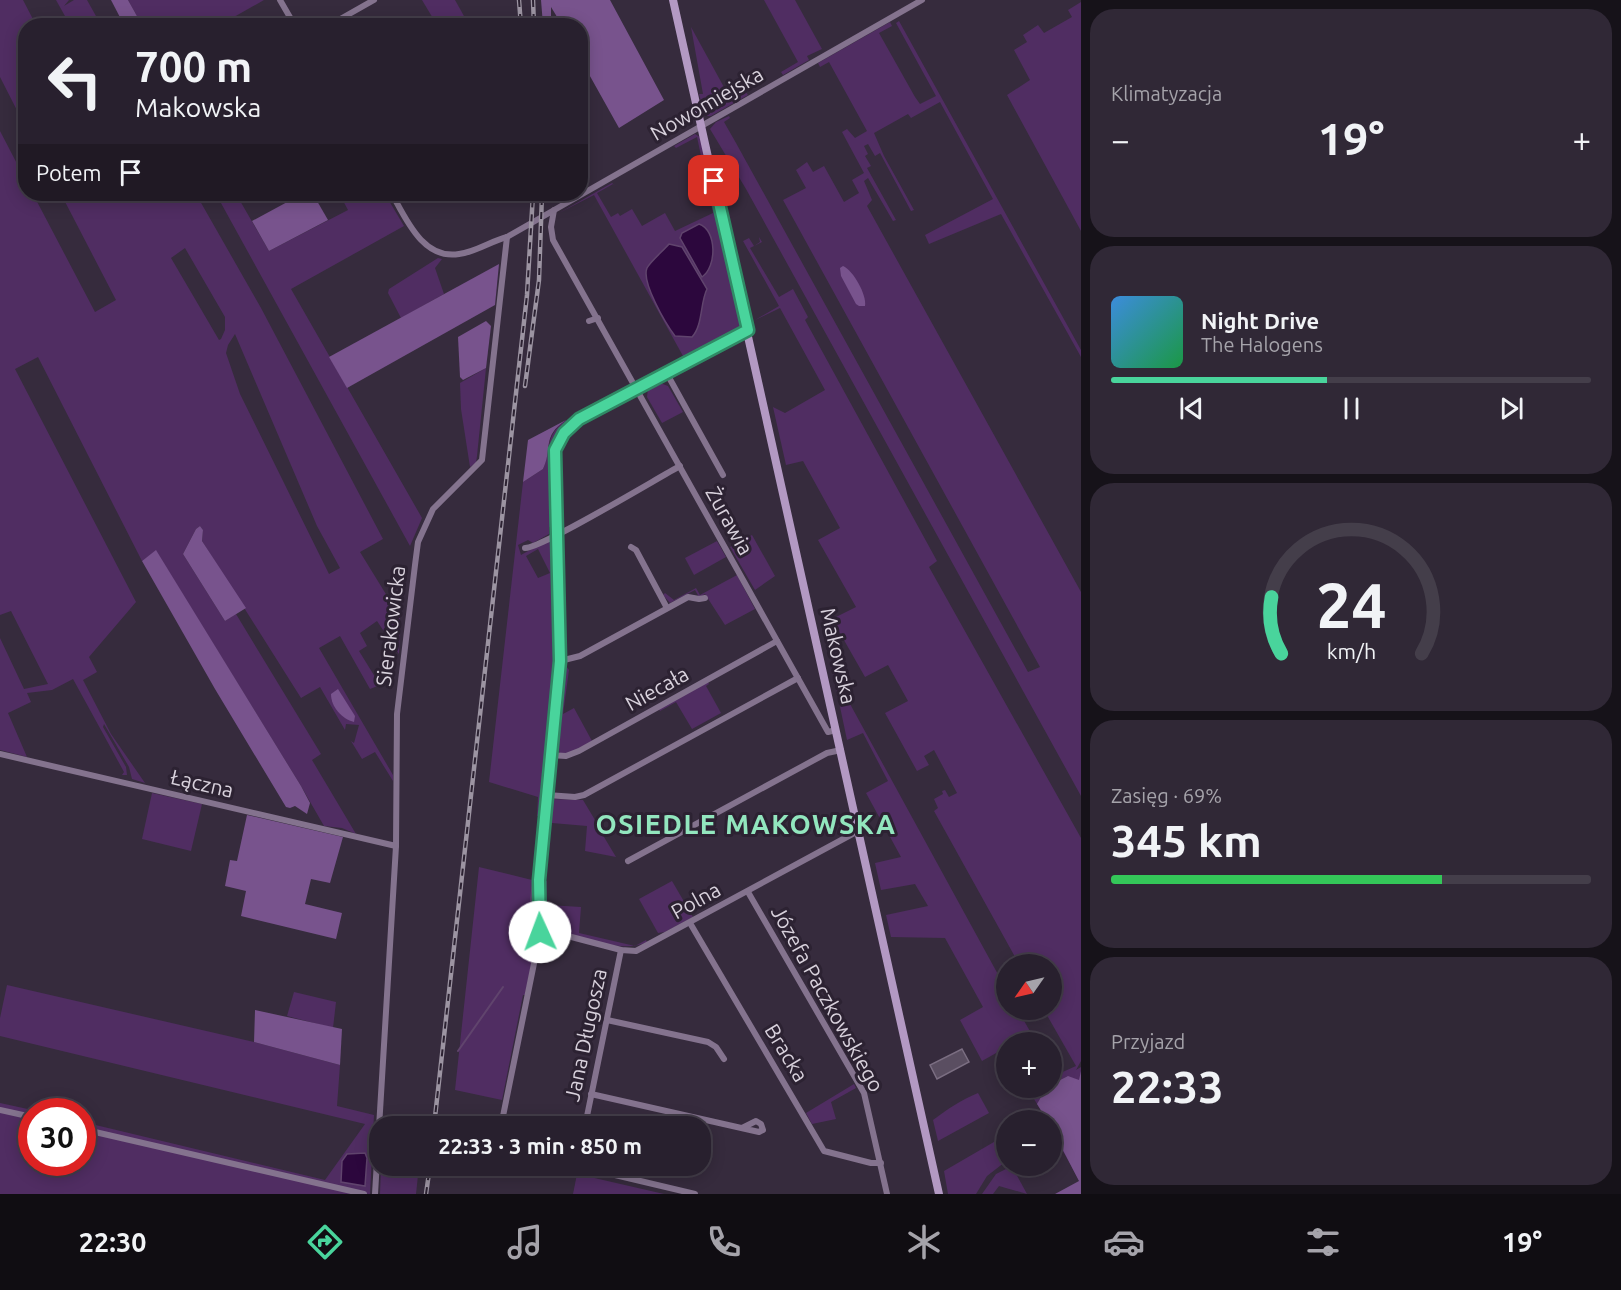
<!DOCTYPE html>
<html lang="pl">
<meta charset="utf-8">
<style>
body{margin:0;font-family:Ubuntu,sans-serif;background:#302836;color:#f1f3f6;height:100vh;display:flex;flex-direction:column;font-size:22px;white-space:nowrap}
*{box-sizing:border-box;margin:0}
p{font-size:20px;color:#a5a3aa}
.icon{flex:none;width:33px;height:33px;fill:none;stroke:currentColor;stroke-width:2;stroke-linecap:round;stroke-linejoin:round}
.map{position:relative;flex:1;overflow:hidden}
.sheet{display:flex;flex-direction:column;gap:9px;padding:9px;background:#161219;width:540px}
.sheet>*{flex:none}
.guide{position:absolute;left:18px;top:18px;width:570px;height:183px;border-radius:24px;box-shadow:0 3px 15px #0003,0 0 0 2px #443e4a;background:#28202e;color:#f1f3f6;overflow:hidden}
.needle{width:39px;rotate:236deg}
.controls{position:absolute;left:996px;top:954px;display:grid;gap:12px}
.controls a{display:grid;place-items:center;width:66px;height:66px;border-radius:50%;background:#28202e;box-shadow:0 3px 15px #0003,0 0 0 2px #443e4a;font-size:30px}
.speed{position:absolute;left:18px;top:1098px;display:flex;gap:12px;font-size:30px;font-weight:700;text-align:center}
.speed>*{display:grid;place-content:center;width:78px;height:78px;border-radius:50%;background:#28202e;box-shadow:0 3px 15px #0003,0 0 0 2px #443e4a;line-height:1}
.speed .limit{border:9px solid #d22;background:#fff;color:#111}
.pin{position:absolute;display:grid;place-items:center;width:51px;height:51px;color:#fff;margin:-26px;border-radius:12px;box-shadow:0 3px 9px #0006}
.me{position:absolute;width:66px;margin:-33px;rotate:358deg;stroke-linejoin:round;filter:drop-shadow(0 0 4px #0008)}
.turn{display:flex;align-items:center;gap:21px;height:126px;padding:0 18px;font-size:27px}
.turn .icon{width:78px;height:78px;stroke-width:2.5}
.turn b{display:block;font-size:42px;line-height:51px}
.then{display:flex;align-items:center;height:57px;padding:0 18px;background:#0003;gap:12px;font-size:22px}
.big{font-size:45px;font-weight:700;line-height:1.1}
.sheet .widget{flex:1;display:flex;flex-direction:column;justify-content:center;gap:9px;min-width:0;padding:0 21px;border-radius:24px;background:#302836}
.sheet .dial{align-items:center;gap:0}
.dial svg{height:156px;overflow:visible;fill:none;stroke:#443e4a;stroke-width:7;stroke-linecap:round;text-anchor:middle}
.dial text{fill:#f1f3f6;stroke:none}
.song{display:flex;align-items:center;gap:18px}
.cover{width:72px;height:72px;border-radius:9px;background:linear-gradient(135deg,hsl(210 70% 55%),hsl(140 70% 35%))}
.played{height:6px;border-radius:3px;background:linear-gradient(90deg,#49d49c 45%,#443e4a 45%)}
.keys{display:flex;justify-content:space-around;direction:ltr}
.heat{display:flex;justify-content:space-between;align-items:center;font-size:33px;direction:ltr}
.charge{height:9px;border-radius:4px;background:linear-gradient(90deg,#34c759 69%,#443e4a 0)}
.trip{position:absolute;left:369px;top:1116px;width:342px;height:60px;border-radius:24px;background:#28202e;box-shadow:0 3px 15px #0003,0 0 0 2px #443e4a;font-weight:700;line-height:60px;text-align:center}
.menu{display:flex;height:96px;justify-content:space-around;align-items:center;background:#100d12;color:#a5a3aa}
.menu .icon{width:42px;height:42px}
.menu .current{color:#49d49c}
.menu b{font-size:27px;color:#f1f3f6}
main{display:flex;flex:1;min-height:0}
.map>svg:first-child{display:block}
.green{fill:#502d62;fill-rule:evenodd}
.forest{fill:#78538d}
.water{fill:#2c073d;stroke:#60446d;stroke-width:1.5}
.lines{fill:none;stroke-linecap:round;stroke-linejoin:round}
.stream{stroke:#60446d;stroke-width:2}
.building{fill:#5a4e61;stroke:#7b6e82;stroke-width:1.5}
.street{stroke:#84738e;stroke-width:6}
.secondary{stroke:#b399c3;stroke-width:8}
.rail-casing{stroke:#9c94a2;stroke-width:4.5}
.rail{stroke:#2c2232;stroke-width:2;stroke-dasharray:7;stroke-linecap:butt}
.route-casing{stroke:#2f8a65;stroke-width:15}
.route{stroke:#49d49c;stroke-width:10}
.labels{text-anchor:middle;stroke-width:6;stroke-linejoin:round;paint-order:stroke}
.street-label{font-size:21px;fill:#d8d1dc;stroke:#2c2232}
.district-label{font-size:27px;font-weight:bold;letter-spacing:1.5px;fill:#92e6be;stroke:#2c2232}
</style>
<main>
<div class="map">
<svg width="1081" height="1194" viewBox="0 0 1081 1194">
<rect width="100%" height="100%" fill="#362b3d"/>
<!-- green -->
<g class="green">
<polygon points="0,0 23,0 36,25 26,26 25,126 0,77"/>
<polygon points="56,0 69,0 64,6 74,0 87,0 101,25 70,25"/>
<polygon points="128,0 264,0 218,26 142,25"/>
<polygon points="422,0 455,0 469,25 437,25"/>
<polygon points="764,0 795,0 822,49 807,56 809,60 783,75 781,72 798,62"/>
<polygon points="1081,2 1081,231 1007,95 1030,80 1014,50 1027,42 1023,35 1038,25 1044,33 1072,17 1068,10"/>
<polygon points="899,21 1081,350 1081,357 1001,214 929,244 925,235 993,199 940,102 911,118 908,114 874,133 884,156 914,210 911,211 880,153 875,156 868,144 864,146 868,154 865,156 871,166 867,168 896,220 893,221 868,178 864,181 872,200 867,206 1081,592 1081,796 746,189 710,129 716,122 729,116 730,118 724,122 736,143 1028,672 1040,667 783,200 806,188 796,170 807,162 813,172 824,166 844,202 859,193 852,180 864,173 842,132 847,129 855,138 867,131 829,62 820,67 818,63 890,22 892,26 879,33 915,97 920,104 936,96 896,23"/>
<polygon points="691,27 731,100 745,91 748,95 711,116 705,116 699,94 703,94"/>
<path d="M0,131l25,48 1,15h7l62,118 21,-12 -55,-106h135l65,114 122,231 -23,13 40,65 -1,37 -22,-33 -17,12 7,13 -8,5 21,34 -10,4 -30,-53 -21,12 74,127v6l-18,-29 -13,7 -11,-18 3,2 5,-18 -13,-1 -1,6 -25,-43 -19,11 -99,-157 1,-11 -3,-4 -4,3 -13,25 42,67 11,-7 85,140 -9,6 44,74 -14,-6 -18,-2 -23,-40 -145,-235 -14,10 -104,-204 -23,12 121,233 -47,55 8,15 -14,8 28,54 34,49 -13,-4 -3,-12 -25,-43 -1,3 23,40 1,8h-5l2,-3 -51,-93 -21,11 -25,3 4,9 -23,11 19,44 -27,-7v-112l24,51 24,-5 -37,-73 -11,4zM185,248l40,69v13l-4,9 -2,1 -48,-82zM235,334l82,192 23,42 -11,6 -89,-180 -14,-41 2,-8z"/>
<polygon points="695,134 700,137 742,324 736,332 676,364 674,361 683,356 594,195 559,213 612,183 617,187 613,184 597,193 611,217 618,213 620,216 632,209 642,226 665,213 675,231 713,213 697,137 676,148 674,146"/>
<polygon points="216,194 249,194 239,199 269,251 348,210 340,195 342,194 385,194 404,226 291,289 422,518 410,546"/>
<polygon points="466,194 523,194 524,203 466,199"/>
<polygon points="759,237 762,242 750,248 779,297 793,289 808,317 805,320 937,561 929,567 1081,838 1081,1061 1076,1070 1081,1067 1081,1184 1063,1151 1052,1157 1052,1120 1041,1120 1046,1118 1027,1088 1046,1088 1038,1102 1068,1076 1052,1084 1052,1069 1056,1075 1076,1066 1044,1010 1052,1010 1052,964 1019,964 934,811 938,808 934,799 943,794 942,791 945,790 949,797 957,793 934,750 924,756 929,765 917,771 885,713 908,701 888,665 865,677 832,619 856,607 818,540 840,528 803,461 786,465 773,407 785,413 825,390 780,308 755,320 779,306 743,241 749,238 754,246 760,242"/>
<polygon points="438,258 442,259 435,268 444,294 401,318 388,293 389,289"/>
<polygon points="486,368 477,456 476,463 470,467 461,409 460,383"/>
<polygon points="660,383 668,386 683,412 662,423 647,397 648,389"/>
<path d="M566,420c0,10 -12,18 -14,29 -4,25 1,53 2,77l-5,1v7l-16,9 -5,-3 -10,5 3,10 27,-15 6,3 3,119 -15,153 -5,1 1,-19 -49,-15 34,-300 20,-13c9,-21 1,-33 23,-49zM538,549l12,24 -12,5 -12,-22z"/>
<polygon points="752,535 775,576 755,590 730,547"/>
<polygon points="717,541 726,557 694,575 685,558"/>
<polygon points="737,575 755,609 725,625 705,594 699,597 695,590 670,603 663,595 665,593 674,600 696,588 700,595"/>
<polygon points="831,664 838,682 1006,989 1006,1010 1018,1010 1036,1042 1006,1042 1006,1050 1005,1048 982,1061 960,1020 983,1007 945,938 891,937 886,915 928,906 915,884 881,890 875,863 901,857 866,793 888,781 863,733 847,740"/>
<polygon points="566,666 569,670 563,714 574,708 592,741 572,752 561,754 554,746 563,672"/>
<polygon points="708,682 709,684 706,686 721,713 692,729 676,702 660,711 659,709"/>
<polygon points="152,793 202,804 191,851 142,839"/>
<polygon points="551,799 583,800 601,830 603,830 601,832 616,857 585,851 587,826 552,823 551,826 546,825"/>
<polygon points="479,867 536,881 537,937 532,940 535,947 525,995 523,995 502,1100 455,1090"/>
<path d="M547,881l-1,15 2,9 33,2 -2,26 56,13 11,-6 1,2c-25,13 -71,-7 -97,-14l-7,-8 -1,-38z"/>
<polygon points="672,881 693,917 665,932 658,933 639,899"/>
<polygon points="7,985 254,1042 340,1065 337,1106 374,1115 370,1194 0,1194 0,1103 37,1111 32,1112 32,1162 82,1162 83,1122 325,1180 365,1124 0,1036 0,1018"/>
<polygon points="294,992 336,1002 333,1028 287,1016"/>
<polygon points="854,1084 856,1088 831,1102 836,1119 812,1124 806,1113"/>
<path d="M978,1093l11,20 -51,28 -5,-21c16,-12 28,-20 45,-27z"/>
<polygon points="1006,1135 1005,1162 987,1176 976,1194 948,1194 944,1171"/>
<polygon points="381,1166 419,1166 416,1194 380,1194"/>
<polygon points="1006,1169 1015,1172 1027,1194 999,1186 993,1194 982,1194 996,1174"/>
<polygon points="577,1174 664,1194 573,1194"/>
</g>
<!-- forest -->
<g class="forest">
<polygon points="111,0 128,0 142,25 124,25"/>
<polygon points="541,0 610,0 664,100 619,128 581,60 580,26 562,25 551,7 551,25 543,25"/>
<polygon points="302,194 313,194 328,220 269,251 252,221"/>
<polygon points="499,264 495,305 347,388 329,357"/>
<path d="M843,266c10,4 24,29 22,40h-6l-3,-2 -15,-28 -1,-8z"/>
<polygon points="486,321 491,326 486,368 463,380 460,377 458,337"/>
<path d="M566,420c-25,17 -13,29 -23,49l-20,13 5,-42z"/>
<polygon points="200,526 203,530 202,541 246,608 225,621 183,554 196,529"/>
<polygon points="156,550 301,786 310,803 307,814 295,806 290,808 286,807 215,689 142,561"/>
<path d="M338,689l17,27 -1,6c-12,-3 -23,-15 -23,-28z"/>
<polygon points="247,815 343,837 330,883 311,879 305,904 342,913 336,939 241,916 246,891 225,886 230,860 237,861"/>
<polygon points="255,1010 342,1029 340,1065 254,1042"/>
<polygon points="1081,1071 1081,1194 1055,1194 1079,1181 1052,1129 1052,1120 1047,1120 1037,1104 1046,1088 1052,1088 1052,1084 1068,1076 1079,1080"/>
</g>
<!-- water -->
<g class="water">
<path d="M699,224c18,6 18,43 3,53l-22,-39 2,-5z"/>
<path d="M669,244l13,3 25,42c-7,14 -4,36 -15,48l-17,-1c-9,-12 -34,-54 -28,-68 3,-6 17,-18 22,-24z"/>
<polygon points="365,1153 367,1158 365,1186 341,1182 342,1161 347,1154"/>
</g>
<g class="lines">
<!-- stream -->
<g class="stream">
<polyline points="528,931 533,880"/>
<polyline points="458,1051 503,987"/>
</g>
</g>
<!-- building -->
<polygon class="building" points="962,1049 969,1062 937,1079 930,1065"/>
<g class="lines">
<!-- street -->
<g class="street">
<polyline points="280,0 295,26"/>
<polyline points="328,26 374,0"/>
<path d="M392,194c14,25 31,66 67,60 17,-2 32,-13 48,-17l415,-237"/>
<polyline points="554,210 551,227 553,240 828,732 836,730"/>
<polyline points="589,321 598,318"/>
<polyline points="666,372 723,475"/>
<polyline points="631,547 636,550 667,608"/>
<path d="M525,548c17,0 131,-69 155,-82"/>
<polyline points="560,661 580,656 688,597 699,599 705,598"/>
<polyline points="0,754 396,846"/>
<polyline points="550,755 566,756 579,751 777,641"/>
<polyline points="547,795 575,797 584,795 798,678"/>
<polyline points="628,861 827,753 841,750"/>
<polyline points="748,892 864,1093 887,1194"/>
<polyline points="690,923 824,1151 871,1163 881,1163"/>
<polyline points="541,929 621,950 636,951 858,831"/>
<polyline points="607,1020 708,1042 716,1047 724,1059"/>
<polyline points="591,1094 759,1132 763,1130 761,1124 756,1121 742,1128"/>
<polyline points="0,1110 32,1117"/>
<path d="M501,1126l40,-197 -2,-49 21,-219 -6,-190c1,-24 6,-38 25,-52l169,-89"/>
<polyline points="585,1126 621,950"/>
<polyline points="82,1129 364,1194"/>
<polyline points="577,1166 695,1194"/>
<polyline points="375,1194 396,846 397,714 415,565 418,542 433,509 482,460 507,237"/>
</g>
<!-- secondary -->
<polyline class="secondary" points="673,0 939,1194"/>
<defs>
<g id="rail">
<polyline points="519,0 521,26"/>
<polyline points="533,0 534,26"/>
<polyline points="525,386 539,280 542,194"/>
<polyline points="434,1126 527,295 533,194"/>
<polyline points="426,1194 430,1166"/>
</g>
</defs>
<!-- rail casing -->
<use href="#rail" class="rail-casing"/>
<!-- rail -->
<use href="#rail" class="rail"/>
</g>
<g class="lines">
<defs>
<polyline id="route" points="540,932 539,880 560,661 555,450 564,433 579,419 748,330 714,181"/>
</defs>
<!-- route casing -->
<use href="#route" class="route-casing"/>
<!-- route -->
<use href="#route" class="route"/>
</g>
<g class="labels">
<!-- street labels -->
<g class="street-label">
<text transform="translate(707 104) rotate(-30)" y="7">Nowomiejska</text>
<text transform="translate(729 521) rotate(61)" y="7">Żurawia</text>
<text transform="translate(391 626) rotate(-83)" y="7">Sierakowicka</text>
<text transform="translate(838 656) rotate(77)" y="7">Makowska</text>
<text transform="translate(657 689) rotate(-29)" y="7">Niecała</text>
<text transform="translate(202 784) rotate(13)" y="7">Łączna</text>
<text transform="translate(696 901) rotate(-29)" y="7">Polna</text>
<text transform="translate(827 999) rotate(61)" y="7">Józefa Paczkowskiego</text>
<text transform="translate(586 1035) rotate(-78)" y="7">Jana Długosza</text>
<text transform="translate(786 1053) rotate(59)" y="7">Bracka</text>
</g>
<!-- district labels -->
<g class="district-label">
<text x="746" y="834">OSIEDLE MAKOWSKA</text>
</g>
</g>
</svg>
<div class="controls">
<a><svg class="needle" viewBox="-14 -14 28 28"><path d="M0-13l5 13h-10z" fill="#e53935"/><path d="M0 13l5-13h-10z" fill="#a5a3aa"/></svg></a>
<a>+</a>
<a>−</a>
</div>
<div class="speed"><div class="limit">30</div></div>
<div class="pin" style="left:714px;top:181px;background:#d93025"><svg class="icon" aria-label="arrive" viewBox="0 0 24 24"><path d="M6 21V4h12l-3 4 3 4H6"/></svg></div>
<svg class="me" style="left:540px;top:932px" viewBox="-20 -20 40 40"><circle r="19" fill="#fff"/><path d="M0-13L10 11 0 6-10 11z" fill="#49d49c"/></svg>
<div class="trip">22:33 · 3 min · 850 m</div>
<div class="guide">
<div class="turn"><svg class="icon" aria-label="left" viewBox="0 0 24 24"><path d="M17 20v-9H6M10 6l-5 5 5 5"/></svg><div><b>700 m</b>Makowska</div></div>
<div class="then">Potem<svg class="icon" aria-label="arrive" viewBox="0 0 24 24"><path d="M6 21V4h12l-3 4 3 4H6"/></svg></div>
</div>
</div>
<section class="sheet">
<div class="widget"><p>Klimatyzacja</p>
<div class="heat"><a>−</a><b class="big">19°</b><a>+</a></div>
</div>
<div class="widget">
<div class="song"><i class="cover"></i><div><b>Night Drive</b><p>The Halogens</p></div></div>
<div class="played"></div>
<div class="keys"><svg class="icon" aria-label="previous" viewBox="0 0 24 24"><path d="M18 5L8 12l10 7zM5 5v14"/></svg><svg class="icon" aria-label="pause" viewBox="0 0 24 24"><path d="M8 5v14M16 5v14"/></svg><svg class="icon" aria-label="next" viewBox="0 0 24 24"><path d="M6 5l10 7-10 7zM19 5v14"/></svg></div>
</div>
<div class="widget dial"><svg viewBox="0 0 100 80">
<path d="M14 69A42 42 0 1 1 86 69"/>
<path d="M14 69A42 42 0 0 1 9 40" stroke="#49d49c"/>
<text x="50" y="56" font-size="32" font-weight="700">24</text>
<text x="50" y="72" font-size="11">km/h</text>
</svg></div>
<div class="widget"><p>Zasięg · 69%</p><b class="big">345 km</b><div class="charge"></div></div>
<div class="widget"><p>Przyjazd</p><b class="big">22:33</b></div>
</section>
</main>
<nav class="menu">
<b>22:30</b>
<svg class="icon current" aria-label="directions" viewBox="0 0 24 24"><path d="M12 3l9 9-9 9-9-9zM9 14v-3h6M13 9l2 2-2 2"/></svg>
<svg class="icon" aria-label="music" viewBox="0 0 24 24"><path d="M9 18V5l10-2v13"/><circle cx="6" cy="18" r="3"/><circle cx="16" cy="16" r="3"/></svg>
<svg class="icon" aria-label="phone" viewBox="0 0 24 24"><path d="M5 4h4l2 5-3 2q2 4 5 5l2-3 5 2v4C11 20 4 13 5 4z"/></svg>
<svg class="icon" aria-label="climate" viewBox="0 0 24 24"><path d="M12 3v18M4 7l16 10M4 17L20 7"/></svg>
<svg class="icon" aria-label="car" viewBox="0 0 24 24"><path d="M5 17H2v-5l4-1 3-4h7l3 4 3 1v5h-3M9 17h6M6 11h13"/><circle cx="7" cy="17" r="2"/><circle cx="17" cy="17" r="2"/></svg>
<svg class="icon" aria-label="filters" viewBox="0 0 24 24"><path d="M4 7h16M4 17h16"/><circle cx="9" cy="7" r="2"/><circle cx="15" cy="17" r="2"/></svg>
<b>19°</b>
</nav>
